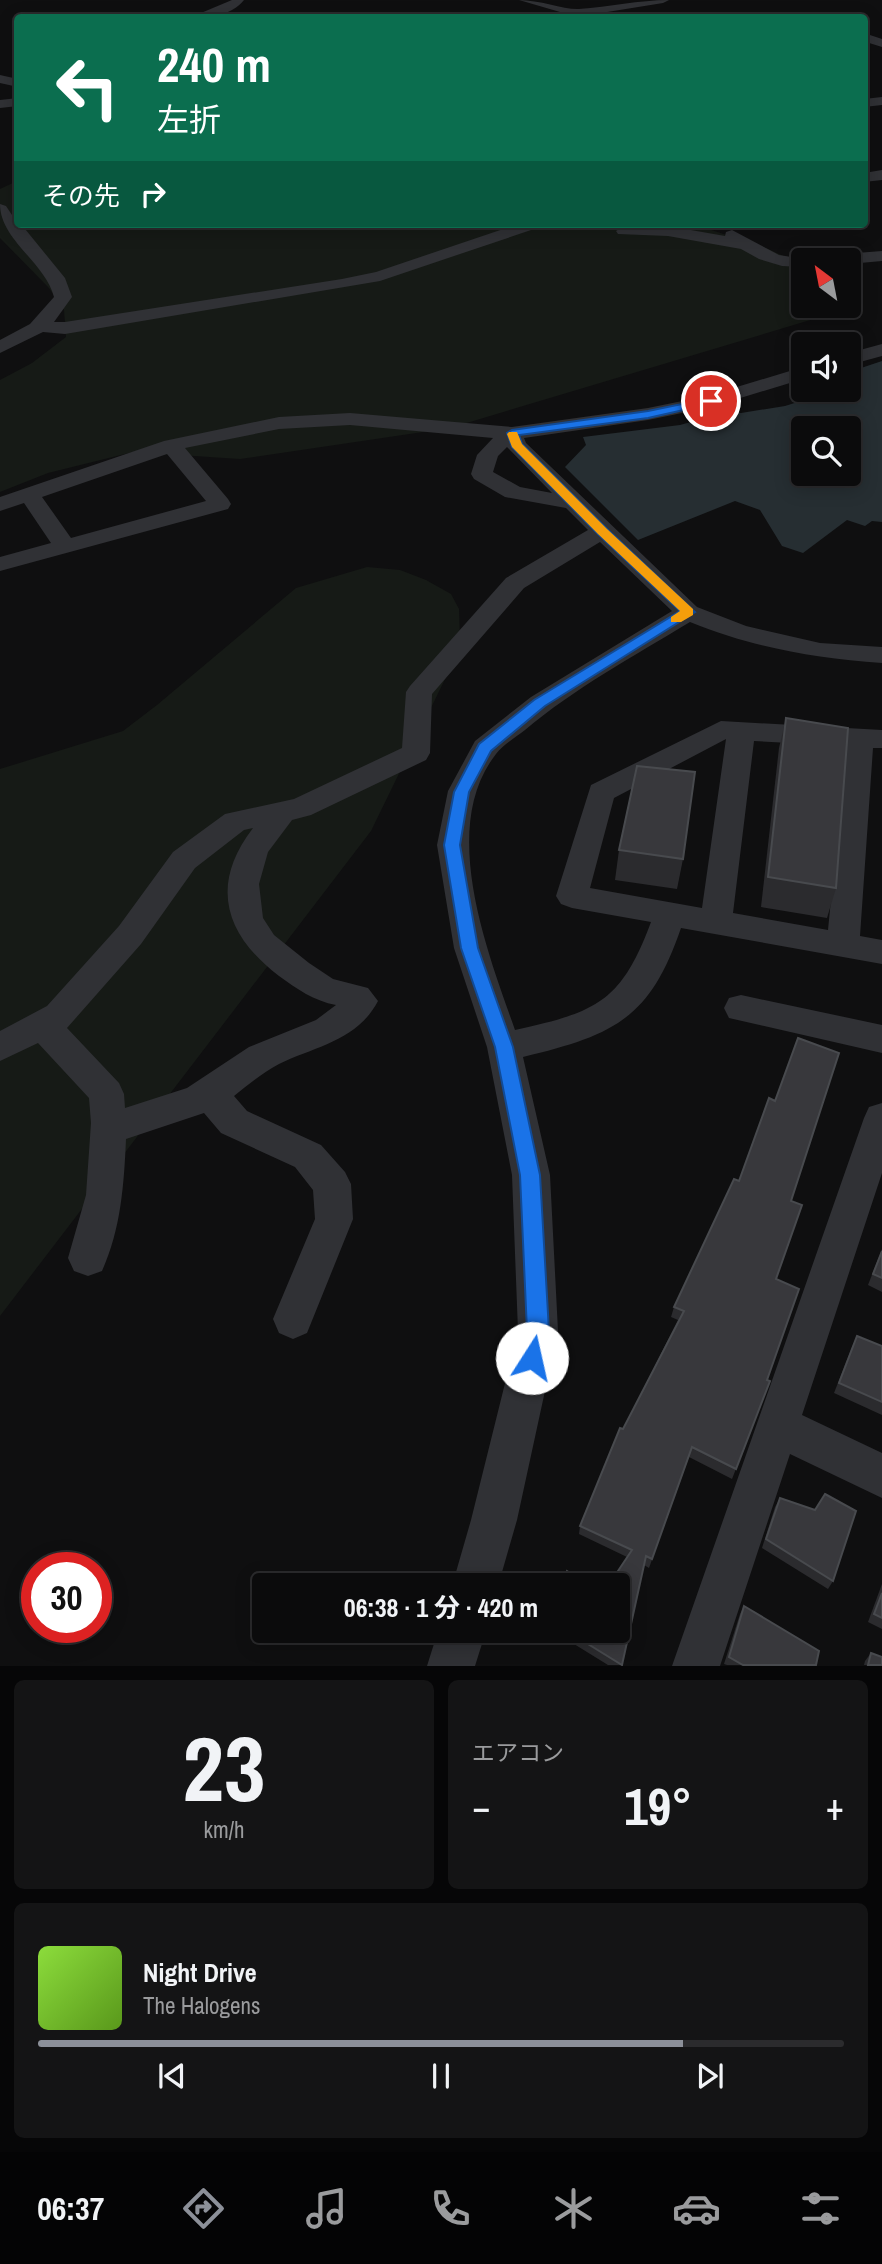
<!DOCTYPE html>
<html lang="ja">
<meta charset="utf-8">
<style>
body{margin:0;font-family:"Archivo Narrow","Noto Sans JP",sans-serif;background:#141415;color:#f1f3f6;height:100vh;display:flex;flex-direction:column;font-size:26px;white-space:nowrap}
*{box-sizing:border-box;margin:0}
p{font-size:23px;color:#9a9b9d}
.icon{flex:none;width:38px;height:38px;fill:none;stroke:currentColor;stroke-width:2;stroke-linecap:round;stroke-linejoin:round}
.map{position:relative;height:1666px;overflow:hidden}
.panel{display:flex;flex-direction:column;gap:14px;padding:14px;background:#060607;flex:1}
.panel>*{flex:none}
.top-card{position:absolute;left:14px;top:14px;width:854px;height:214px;border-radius:7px;box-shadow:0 4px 18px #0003,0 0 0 2px #2b2b2d;background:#0b6e4f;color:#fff;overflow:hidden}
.needle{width:46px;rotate:328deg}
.controls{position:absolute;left:791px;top:248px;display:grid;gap:14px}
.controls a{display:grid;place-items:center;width:70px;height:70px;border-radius:7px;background:#0b0b0c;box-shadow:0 4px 18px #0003,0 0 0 2px #2b2b2d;font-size:35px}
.speed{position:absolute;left:21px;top:1552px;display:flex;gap:14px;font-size:35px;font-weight:700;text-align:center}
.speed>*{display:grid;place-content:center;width:91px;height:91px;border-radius:50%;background:#0b0b0c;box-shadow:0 4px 18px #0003,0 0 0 2px #2b2b2d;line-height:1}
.speed .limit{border:10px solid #d22;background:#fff;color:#111}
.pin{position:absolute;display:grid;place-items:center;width:60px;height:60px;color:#fff;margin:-30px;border:4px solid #fff;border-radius:50%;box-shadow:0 2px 7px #0007}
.me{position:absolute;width:77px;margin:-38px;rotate:10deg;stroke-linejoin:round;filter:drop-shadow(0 0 5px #0008)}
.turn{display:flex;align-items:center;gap:24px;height:147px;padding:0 28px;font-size:32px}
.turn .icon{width:91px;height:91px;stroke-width:2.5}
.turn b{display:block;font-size:49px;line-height:60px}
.then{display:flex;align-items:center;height:66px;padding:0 28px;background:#0003;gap:14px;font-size:26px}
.big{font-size:52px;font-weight:700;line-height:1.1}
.panel .tile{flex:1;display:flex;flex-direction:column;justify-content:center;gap:10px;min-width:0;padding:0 24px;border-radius:10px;background:#141415}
.panel .dial{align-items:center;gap:0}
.dial b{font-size:91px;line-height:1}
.song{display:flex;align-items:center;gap:21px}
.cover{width:84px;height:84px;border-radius:10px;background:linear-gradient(135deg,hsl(90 70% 55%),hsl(90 70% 35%))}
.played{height:7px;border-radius:4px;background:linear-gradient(90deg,#8c9099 80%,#2b2b2d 80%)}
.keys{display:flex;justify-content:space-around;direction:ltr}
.heat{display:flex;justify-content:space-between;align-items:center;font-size:38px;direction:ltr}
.panel .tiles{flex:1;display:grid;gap:14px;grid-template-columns:1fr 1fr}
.tile:last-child{grid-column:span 2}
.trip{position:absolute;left:252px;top:1573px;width:378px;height:70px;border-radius:7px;background:#0b0b0c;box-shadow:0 4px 18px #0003,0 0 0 2px #2b2b2d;font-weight:700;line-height:70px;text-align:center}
.tab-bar{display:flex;height:112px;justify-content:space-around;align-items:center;background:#040405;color:#9a9b9d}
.tab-bar .icon{width:49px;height:49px}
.tab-bar .selected{color:#8c9099}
.tab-bar b{font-size:32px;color:#f1f3f6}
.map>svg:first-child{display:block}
.green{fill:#161a16}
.water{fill:#262e32;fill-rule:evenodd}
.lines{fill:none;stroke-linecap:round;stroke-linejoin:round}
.minor{fill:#303135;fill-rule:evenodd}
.wall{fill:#2b2b2e}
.building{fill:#38383c;stroke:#484a4e;stroke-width:2}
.route{fill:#1a73e8;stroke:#114b97;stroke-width:2}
.slow{fill:#f59e0b}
</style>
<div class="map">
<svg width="882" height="1666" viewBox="0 0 882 1666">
<rect width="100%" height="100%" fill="#0f0f10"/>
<!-- green -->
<g class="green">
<polygon points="17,181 18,224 693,224 766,248 803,265 803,306 849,306 849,287 858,295 857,306 450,428 240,459 133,452 48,473 0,492 0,380 32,363 66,337 64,310 49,288 0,238 0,189"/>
<polygon points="367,567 400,570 426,580 451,594 459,609 460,639 448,673 371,831 0,1316 0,769 123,731 157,705 296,588"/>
</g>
<!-- water -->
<path class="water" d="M882,361v161l-10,-1 -7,5 -18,-6 -44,33 -21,-7 -22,-36 -25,-9 -97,39 -73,-73 21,-22 -3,-8 97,-12 47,-13 14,1 44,-7 16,-5 12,-11h36v-18zM803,429h46v45h-46z"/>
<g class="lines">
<!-- minor -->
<g class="minor">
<path d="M232,0h12c-12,16 -37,18 -55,18z"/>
<path d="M519,0c21,0 46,10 60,9 31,-2 59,-9 90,-9l-6,3 -93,15h-31l21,-6z"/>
<polygon points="870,35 882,39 882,47 866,42 866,36"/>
<polygon points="0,75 18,79 18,87 0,83"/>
<polygon points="882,97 882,105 864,107 864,99"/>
<polygon points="18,98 18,106 0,108 0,100"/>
<polygon points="882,170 882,180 864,182 864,173"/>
<path d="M0,204l6,2 12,18h3l44,54 7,19 -18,25h11l277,-43 34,-7 142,-48h24l-2,3 -160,54 -315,53 -22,-2 -43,21v-13l30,-16 24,-27c-9,-35 -54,-57 -54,-93z"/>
<polygon points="624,226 668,226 725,236 726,232 732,230 779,255 810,260 818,256 882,251 882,261 849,264 849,261 803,261 803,267 782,266 759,259 741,249 668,236 618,234 616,231"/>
<polygon points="882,344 882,356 849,365 849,353"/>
<path d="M803,367v12l-92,28 -63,13 -124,18 2,5 171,164 49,19 74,17 62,4v16c-70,-5 -127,-15 -192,-41 -56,34 -115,66 -165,108 -9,7 -22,15 -29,24 -58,74 -8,199 19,276 81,-18 106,-27 136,-108l-79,-14 -11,-4 -5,-8 35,-111 130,-64 161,9v18h-9l-13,188 22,4v24l-201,-36c-31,91 -67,107 -158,129l27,118 8,156 -41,189 -19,66h-46l19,-66 47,-189 -6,-156 -25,-128 -33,-99 -17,-103 11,-54 27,-50 56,-44 141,-86 -72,-69 -76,46 -92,106 -2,59 -4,7 -115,55 -19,5 -24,32 -9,32 4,34 11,17 35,28 24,16 35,9 10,13c-21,40 -62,45 -99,63 -17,9 -31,21 -45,32l13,15 74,34 24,27 6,12 2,35 -46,114 -14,6 -14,-6 -6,-14 42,-100 -2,-29 -18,-23 -74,-34 -17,-20 -78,26c-2,45 -5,90 -24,132l-14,5 -14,-5 -6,-13 18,-63 5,-72 -2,-25 -51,-55 -38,18v-30l47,-25 72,-80 54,-74 52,-38 69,-15 108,-51 4,-56 4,-6 96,-108 82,-48 -22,-22 -61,-11 -31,-18 -3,-5 6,-19 16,-17 -143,-13 -71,4 -94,19 43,51 3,5 -3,5 -228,62v-14l51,-14 -27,-40 -24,8v-14l164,-56 115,-24 71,-4 162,14 136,-19 59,-12zM507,447l2,2 43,44 -32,-6 -27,-15 5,-16zM167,454l39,47 -135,37 -29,-41zM726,739l-24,169 -112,-20 24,-90zM754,741l92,5 -18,184 -95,-17zM253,828c-44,57 -28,107 26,148 18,13 35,25 57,29l-20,15 -67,27 -62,41 -62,20 -1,-14 -5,-11 -52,-55 74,-84 54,-76 49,-38z"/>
<polygon points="741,995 882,1025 882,1053 729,1018 724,1008 729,998"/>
<polygon points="882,1103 882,1173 802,1415 882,1453 882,1498 790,1454 720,1666 672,1666 864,1118 869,1107"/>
<polygon points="438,1631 486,1631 475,1666 427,1666"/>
</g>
</g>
<!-- wall -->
<g class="wall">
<polygon points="786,718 836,888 827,918 761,907 779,748"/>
<polygon points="619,850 683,859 677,889 615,880"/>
<polygon points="791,1201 776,1279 765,1395 732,1479 689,1457 649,1568 644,1565 622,1665 608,1665 553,1631 618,1631 627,1557 579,1534 580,1526 623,1429 678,1320 671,1317 674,1307"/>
<polygon points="882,1249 882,1292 868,1285"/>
<polygon points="857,1336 882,1346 882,1415 834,1393 852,1347"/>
<polygon points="780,1498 833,1581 828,1589 762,1548 775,1507"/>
<polygon points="882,1584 882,1629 868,1622"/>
<polygon points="744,1606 816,1665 727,1665 724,1664 740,1614"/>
<polygon points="871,1653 882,1665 864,1665 865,1661"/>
</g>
<!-- building -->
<g class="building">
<polygon points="786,718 848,728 836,888 768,877"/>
<polygon points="637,766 695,772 683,859 619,850"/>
<polygon points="798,1038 839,1053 791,1201 802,1205 776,1279 799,1289 767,1380 770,1381 736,1469 692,1447 652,1559 646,1556 622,1665 567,1631 618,1631 618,1586 608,1586 632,1550 580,1526 620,1428 623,1429 684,1311 674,1307 734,1179 739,1181 769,1098 775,1101"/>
<polygon points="882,1251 882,1278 873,1274"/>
<polygon points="857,1336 882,1346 882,1402 839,1383"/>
<polygon points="825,1494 856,1511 833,1581 766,1539 780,1498 815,1510"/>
<polygon points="567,1571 592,1586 562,1586"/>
<polygon points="882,1593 882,1618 874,1614"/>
<polygon points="744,1606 819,1651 816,1665 743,1665 729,1657"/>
<polygon points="871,1653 882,1657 882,1665 868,1665"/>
</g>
<!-- route -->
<polygon class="route" points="711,398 715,399 715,403 648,418 519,435 522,444 607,529 695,612 545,706 491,751 469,792 460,845 478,948 513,1047 540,1175 549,1331 539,1366 532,1369 524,1366 521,1358 527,1331 520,1175 495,1047 461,948 444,845 454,792 479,744 534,700 680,611 598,534 512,447 507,433 512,430 648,411"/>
<!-- slow -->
<polygon class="slow" points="509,432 517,432 522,444 607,529 693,609 693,615 681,622 671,622 671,617 680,611 598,534 512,447 507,434"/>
</svg>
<div class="controls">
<a><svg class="needle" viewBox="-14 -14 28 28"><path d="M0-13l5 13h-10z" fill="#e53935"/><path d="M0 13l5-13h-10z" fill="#9a9b9d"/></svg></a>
<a><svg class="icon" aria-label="sound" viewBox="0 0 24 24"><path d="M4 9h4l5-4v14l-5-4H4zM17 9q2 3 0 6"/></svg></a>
<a><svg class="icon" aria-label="search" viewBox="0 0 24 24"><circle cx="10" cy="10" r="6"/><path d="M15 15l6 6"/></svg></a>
</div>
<div class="speed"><div class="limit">30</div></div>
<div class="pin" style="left:711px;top:401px;background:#d93025"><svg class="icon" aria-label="arrive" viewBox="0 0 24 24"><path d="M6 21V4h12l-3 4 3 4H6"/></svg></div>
<svg class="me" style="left:532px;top:1358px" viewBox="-20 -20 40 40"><circle r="19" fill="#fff"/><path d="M0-13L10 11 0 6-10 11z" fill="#1a73e8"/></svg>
<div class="trip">06:38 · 1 分 · 420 m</div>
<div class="top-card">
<div class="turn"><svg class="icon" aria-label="left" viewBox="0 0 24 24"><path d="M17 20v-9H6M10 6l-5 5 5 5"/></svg><div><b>240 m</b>左折</div></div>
<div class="then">その先<svg class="icon" aria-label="right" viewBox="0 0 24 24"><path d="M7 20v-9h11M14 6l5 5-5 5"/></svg></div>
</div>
</div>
<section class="panel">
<div class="tiles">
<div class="tile dial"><b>23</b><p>km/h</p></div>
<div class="tile"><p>エアコン</p>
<div class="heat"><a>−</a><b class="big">19°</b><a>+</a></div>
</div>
<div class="tile">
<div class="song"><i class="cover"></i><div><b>Night Drive</b><p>The Halogens</p></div></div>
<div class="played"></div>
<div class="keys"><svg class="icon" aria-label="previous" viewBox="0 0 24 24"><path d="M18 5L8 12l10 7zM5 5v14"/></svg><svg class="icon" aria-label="pause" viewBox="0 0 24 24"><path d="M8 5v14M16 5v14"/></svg><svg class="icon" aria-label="next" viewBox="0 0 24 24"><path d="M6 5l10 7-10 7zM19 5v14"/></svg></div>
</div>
</div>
</section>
<nav class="tab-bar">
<b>06:37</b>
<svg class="icon selected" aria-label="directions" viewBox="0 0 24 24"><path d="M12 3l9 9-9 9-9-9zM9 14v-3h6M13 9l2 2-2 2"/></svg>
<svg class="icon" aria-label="music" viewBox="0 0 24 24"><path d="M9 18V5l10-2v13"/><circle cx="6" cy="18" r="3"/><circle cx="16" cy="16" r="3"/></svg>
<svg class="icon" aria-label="phone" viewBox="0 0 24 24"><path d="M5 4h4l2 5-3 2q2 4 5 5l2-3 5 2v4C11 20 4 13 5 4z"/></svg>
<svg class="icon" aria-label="climate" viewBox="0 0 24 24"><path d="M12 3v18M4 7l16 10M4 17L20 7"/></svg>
<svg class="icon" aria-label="car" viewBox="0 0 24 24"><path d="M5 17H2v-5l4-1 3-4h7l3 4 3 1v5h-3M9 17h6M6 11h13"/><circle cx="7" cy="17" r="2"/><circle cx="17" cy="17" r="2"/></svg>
<svg class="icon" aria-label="filters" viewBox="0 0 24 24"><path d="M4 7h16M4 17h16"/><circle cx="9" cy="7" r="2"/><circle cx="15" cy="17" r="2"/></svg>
</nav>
